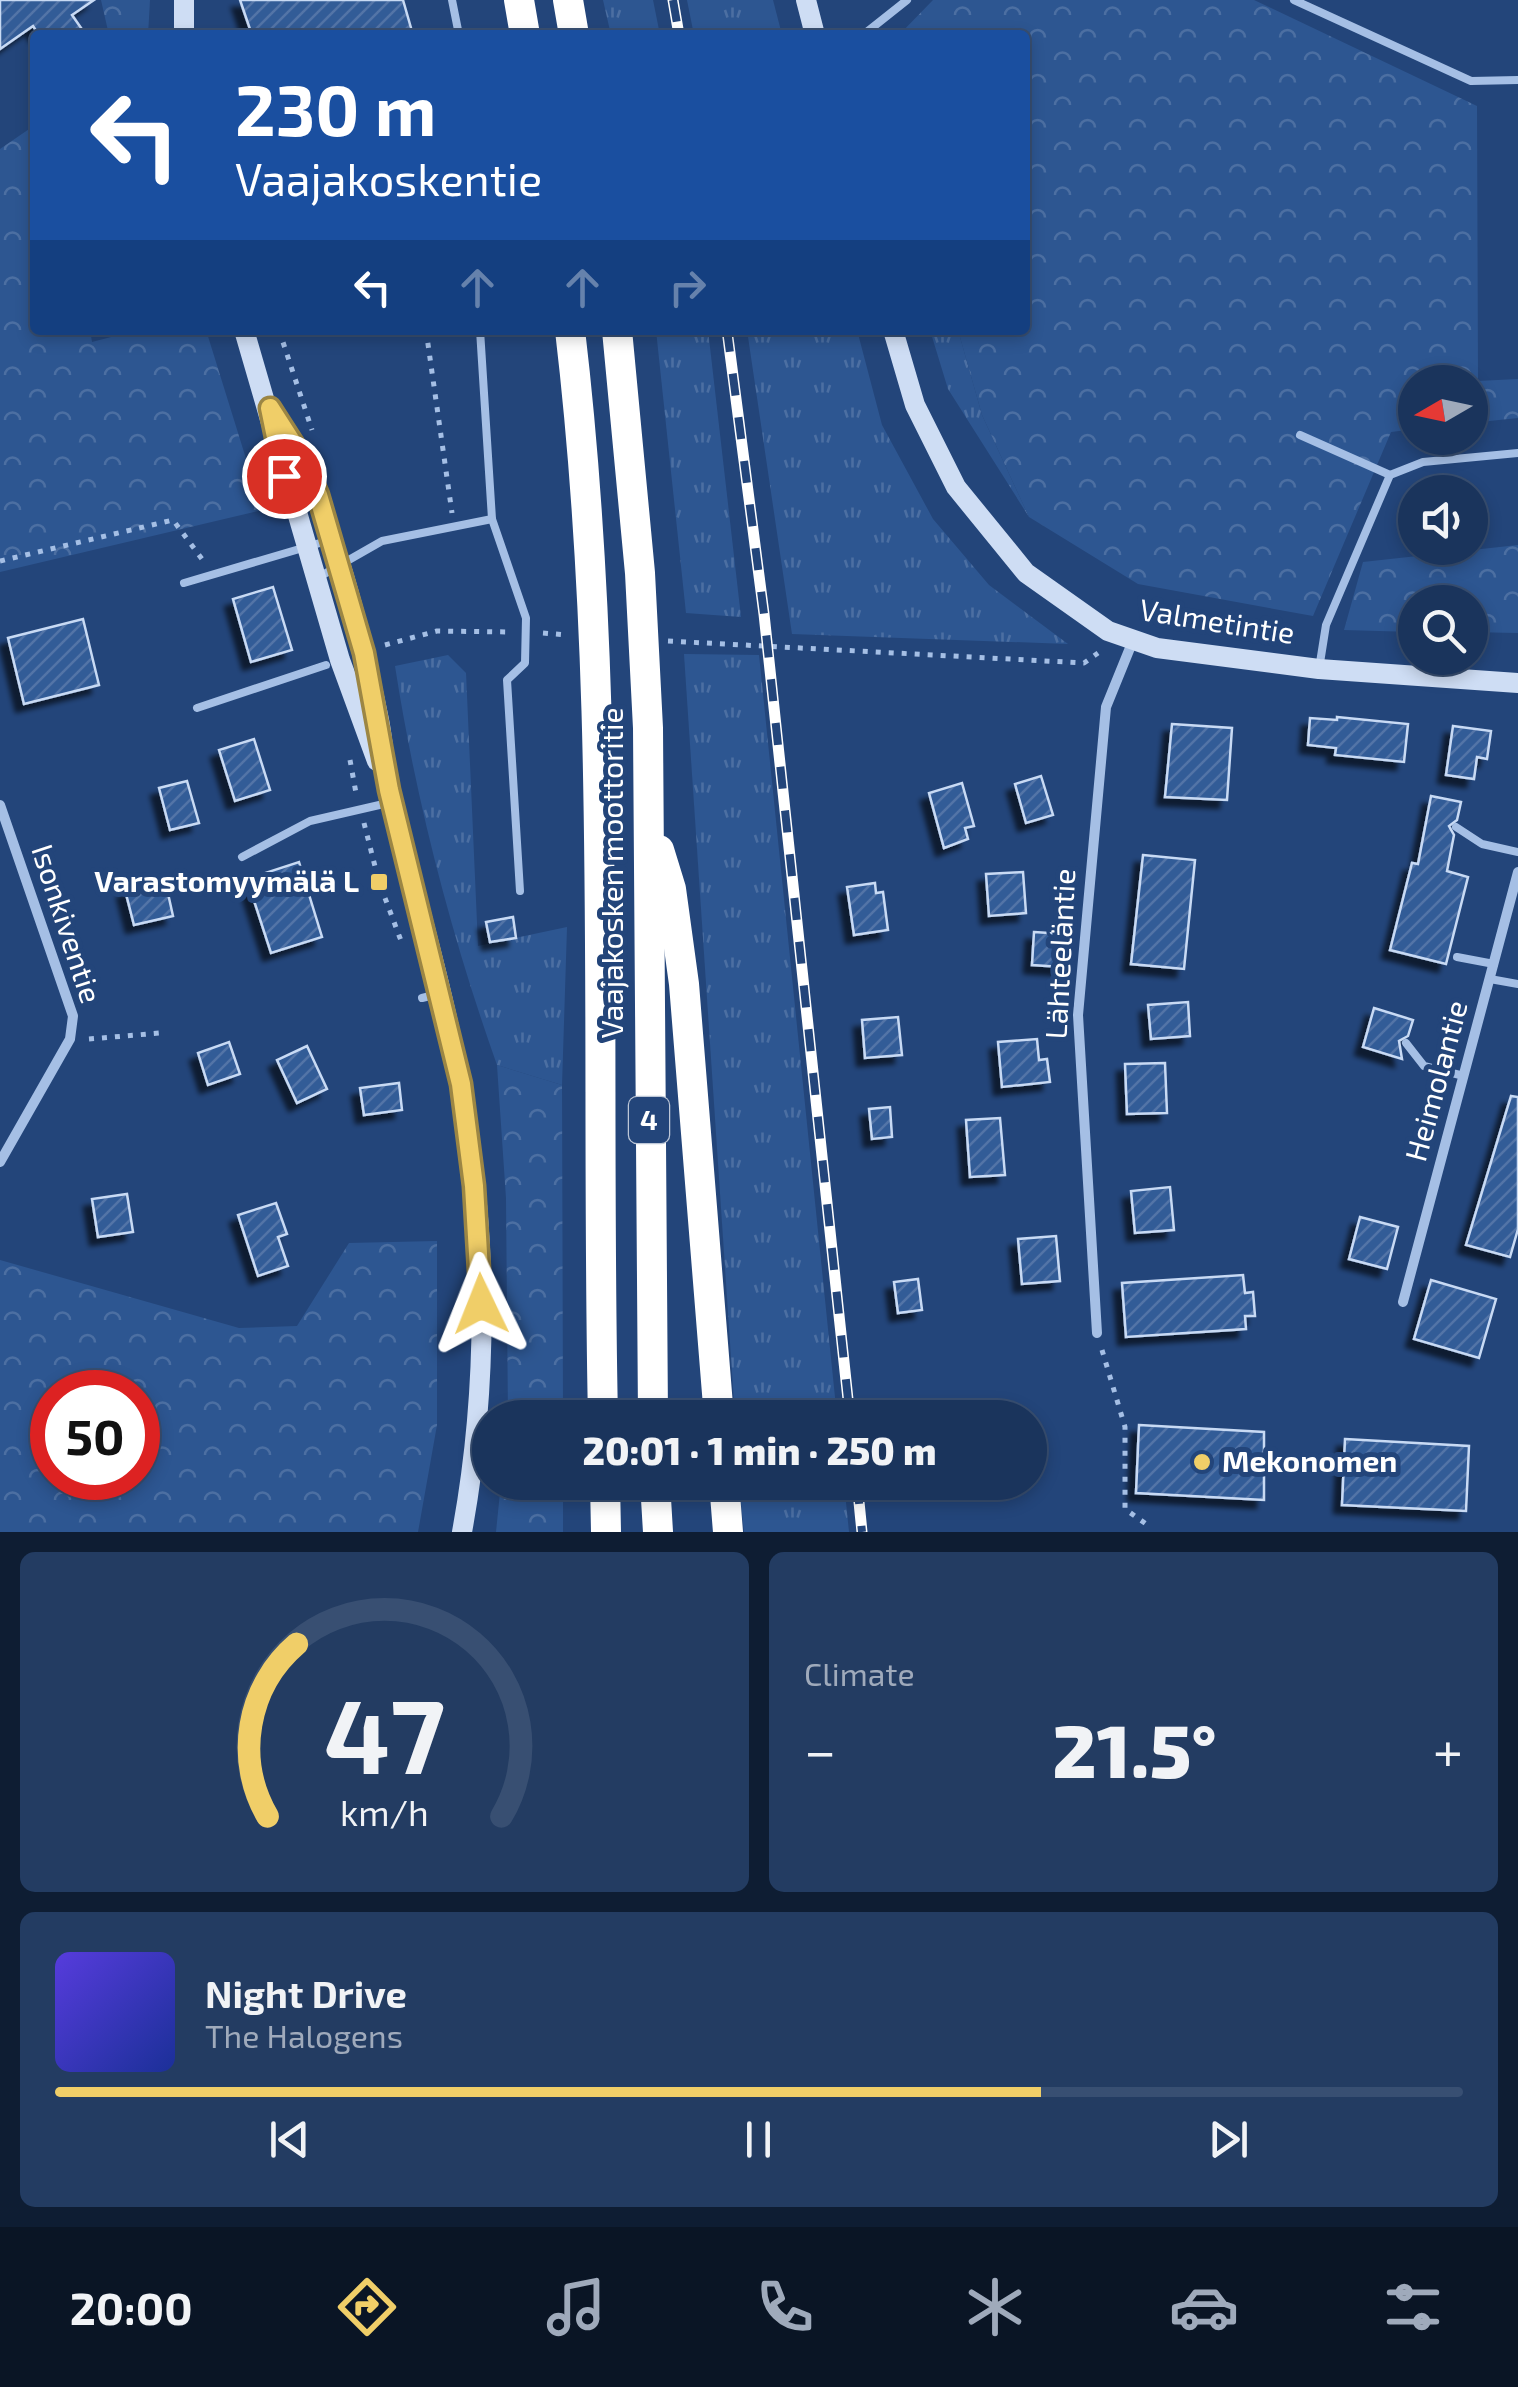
<!DOCTYPE html>
<meta charset="utf-8">
<style>
body{margin:0;font-family:"Exo 2",sans-serif;background:#233c62;color:#f1f3f6;height:100vh;display:flex;flex-direction:column;font-size:38px;white-space:nowrap}
*{box-sizing:border-box;margin:0}
p{font-size:32px;color:#9faabb}
.icon{flex:none;width:55px;height:55px;fill:none;stroke:currentColor;stroke-width:2;stroke-linecap:round;stroke-linejoin:round}
.map{position:relative;height:1532px;overflow:hidden}
.sheet{display:flex;flex-direction:column;gap:20px;padding:20px;background:#0e1d33;flex:1}
.sheet>*{flex:none}
.banner{position:absolute;left:30px;top:30px;width:1000px;height:305px;border-radius:10px;box-shadow:0 5px 15px #0003,0 0 0 2px #384f72;background:#1a4fa0;color:#fff;overflow:hidden}
.needle{width:65px;rotate:261deg}
.controls{position:absolute;left:1398px;top:365px;display:grid;gap:20px}
.controls a{display:grid;place-items:center;width:90px;height:90px;border-radius:50%;background:#1a345c;box-shadow:0 5px 15px #0003,0 0 0 2px #384f72;font-size:50px}
.speed{position:absolute;left:30px;top:1370px;display:flex;gap:20px;font-size:50px;font-weight:700;text-align:center}
.speed>*{display:grid;place-content:center;width:130px;height:130px;border-radius:50%;background:#1a345c;box-shadow:0 5px 15px #0003,0 0 0 2px #384f72;line-height:1}
.speed .limit{border:15px solid #d22;background:#fff;color:#111}
.pin{position:absolute;display:grid;place-items:center;width:85px;height:85px;color:#fff;margin:-42px;border:5px solid #fff;border-radius:50%;box-shadow:0 2px 10px #0007}
.me{position:absolute;width:110px;margin:-55px;rotate:358deg;stroke-linejoin:round;filter:drop-shadow(0 0 8px #0008)}
.turn{display:flex;align-items:center;gap:35px;height:210px;padding:0 40px;font-size:45px}
.turn .icon{width:130px;height:130px;stroke-width:2.5}
.turn b{display:block;font-size:70px;line-height:85px}
.lanes{display:flex;align-items:center;height:95px;padding:0 40px;background:#0003;justify-content:center;gap:50px;direction:ltr}
.lanes .off{opacity:.35}
.big{font-size:75px;font-weight:800;line-height:1.1}
.sheet .widget{flex:1;display:flex;flex-direction:column;justify-content:center;gap:15px;min-width:0;padding:0 35px;border-radius:15px;background:#233c62}
.sheet .dial{align-items:center;gap:0}
.dial svg{height:260px;overflow:visible;fill:none;stroke:#384f72;stroke-width:7;stroke-linecap:round;text-anchor:middle}
.dial text{fill:#f1f3f6;stroke:none}
.song{display:flex;align-items:center;gap:30px}
.cover{width:120px;height:120px;border-radius:15px;background:linear-gradient(135deg,hsl(250 70% 55%),hsl(230 70% 35%))}
.played{height:10px;border-radius:5px;background:linear-gradient(90deg,#f0ce68 70%,#384f72 70%)}
.keys{display:flex;justify-content:space-around;direction:ltr}
.heat{display:flex;justify-content:space-between;align-items:center;font-size:55px;direction:ltr}
.sheet .tiles{flex:1;display:grid;gap:20px;grid-template-columns:1fr 1fr}
.widget:last-child{grid-column:span 2}
.trip{position:absolute;left:472px;top:1400px;width:575px;height:100px;border-radius:50px;background:#1a345c;box-shadow:0 5px 15px #0003,0 0 0 2px #384f72;font-weight:800;line-height:100px;text-align:center}
.menu{display:flex;height:160px;justify-content:space-around;align-items:center;background:#0a1525;color:#9faabb}
.menu .icon{width:70px;height:70px}
.menu .active{color:#f0ce68}
.menu b{font-size:45px;color:#f1f3f6}
.map>svg:first-child{display:block}
.grass{fill:url(#grass-tufts)}
.forest{fill:url(#forest-crowns);fill-rule:evenodd}
.building{fill:url(#building-hatch);stroke:#c8daf4;stroke-width:2.5;filter:url(#shadow)}
.lines{fill:none;stroke-linecap:round;stroke-linejoin:round}
.path{stroke:#a5bfe5;stroke-width:5;stroke-dasharray:5 8;stroke-linecap:butt}
.lane{stroke:#a5bfe5;stroke-width:8}
.street{stroke:#a5bfe5;stroke-width:10}
.secondary{stroke:#ceddf4;stroke-width:20}
.highway{stroke:#fff;stroke-width:30}
.rail-casing{stroke:#fff;stroke-width:11}
.rail{stroke:#23457a;stroke-width:8;stroke-dasharray:22;stroke-linecap:butt}
.route-casing{stroke:#9c8644;stroke-width:25}
.route{stroke:#f0ce68;stroke-width:18}
.poi-dot{fill:#f0ce68;stroke:#23457a;stroke-width:4}
.labels{text-anchor:middle;stroke-width:10;stroke-linejoin:round;paint-order:stroke}
.shield{fill:#23457a;stroke:#bdc7d7;stroke-width:2.5}
.shield-label{font-size:28px;font-weight:bold;fill:#fff}
.street-label{font-size:30px;fill:#fff;stroke:#23457a}
.poi-label{font-size:30px;font-weight:bold;fill:#fff;stroke:#23457a;text-anchor:end}
</style>
<div class="map">
<svg width="1518" height="1532" viewBox="0 0 1518 1532">
<defs>
<pattern id="grass-tufts" width="24" height="20" patternUnits="userSpaceOnUse" patternTransform="scale(2.5)"><rect width="24" height="20" fill="#2d5691"/><path d="M3 7l-1-3M5 7V3M7 7l1-3M15 17l-1-3M17 17v-4M19 17l1-3" fill="none" stroke="#4c6fa2"/></pattern>
<pattern id="forest-crowns" width="20" height="18" patternUnits="userSpaceOnUse" patternTransform="scale(2.5)"><rect width="20" height="18" fill="#2d5691"/><path d="M2 6a3 3 0 1 1 6 0M12 15a3 3 0 1 1 6 0" fill="none" stroke="#4c6fa2"/></pattern>
<pattern id="building-hatch" width="6" height="6" patternUnits="userSpaceOnUse" patternTransform="scale(2.5)"><rect width="6" height="6" fill="#335b97"/><path d="M-1 1l2-2M0 6l6-6M5 7l2-2" fill="none" stroke="#5274a7"/></pattern>
<filter id="shadow"><feDropShadow dx="-8" dy="8" stdDeviation="2.5" flood-color="#0009"/></filter>
</defs>
<rect width="100%" height="100%" fill="#23457a"/>
<!-- grass -->
<g class="grass">
<polygon points="603,0 653,0 660,35 611,35"/>
<polygon points="687,0 773,0 782,35 694,35"/>
<polygon points="656,330 708,330 741,617 686,613"/>
<polygon points="747,330 857,330 882,425 933,519 989,585 1068,644 792,634"/>
<polygon points="930,330 958,330 982,415 1029,517 948,389"/>
<polygon points="684,654 759,655 837,1417 735,1417"/>
<path d="M448,655l18,18 12,273 89,-19 -5,158 -65,-20c-46,-130 -81,-264 -102,-399z"/>
<polygon points="739,1483 844,1483 849,1532 744,1532"/>
</g>
<!-- forest -->
<g class="forest">
<polygon points="101,0 150,0 148,35 109,35"/>
<polygon points="933,0 1254,0 1477,106 1478,381 1518,379 1518,418 1470,423 1470,382 1415,382 1415,429 1391,432 1313,616 1138,584 1029,517 982,415 958,330 1025,330 1025,35 899,35"/>
<polygon points="35,125 35,330 90,330 92,342 138,330 206,330 262,510 0,572 0,149"/>
<polygon points="1518,545 1518,633 1470,632 1470,602 1415,602 1415,632 1344,630 1363,562"/>
<polygon points="497,1065 562,1085 563,1417 508,1417 506,1198"/>
<path d="M437,1241v184l-19,107h-418v-272l239,68 58,-2 52,-83zM138,1392v86h-86v-86z"/>
<polygon points="501,1483 563,1483 563,1532 496,1532"/>
</g>
<!-- building -->
<g class="building">
<polygon points="0,0 94,0 72,15 86,35 39,35 33,26 0,49"/>
<polygon points="240,0 403,0 413,35 252,35"/>
<polygon points="273,587 292,650 251,662 233,599"/>
<polygon points="83,619 99,685 24,704 8,638"/>
<polygon points="1337,717 1408,724 1404,762 1335,755 1336,748 1308,745 1310,718 1337,720"/>
<polygon points="1172,724 1232,728 1227,800 1165,797"/>
<polygon points="1453,726 1491,731 1487,759 1477,757 1474,779 1446,775"/>
<polygon points="254,739 270,790 235,801 219,750"/>
<polygon points="1041,776 1053,815 1026,823 1015,784"/>
<polygon points="187,781 199,823 170,830 159,788"/>
<polygon points="962,783 974,826 965,828 968,839 944,848 929,793"/>
<polygon points="1431,796 1461,802 1457,820 1449,826 1454,835 1447,871 1468,877 1446,964 1390,950 1412,863 1418,864"/>
<polygon points="1143,855 1195,860 1184,969 1131,964"/>
<polygon points="299,862 322,937 271,953 247,879"/>
<polygon points="1023,872 1026,913 989,916 986,874"/>
<polygon points="165,880 173,916 134,925 125,890"/>
<polygon points="875,883 876,893 883,892 888,930 854,935 847,887"/>
<polygon points="513,917 516,938 490,942 486,922"/>
<polygon points="1034,932 1064,934 1062,967 1032,965"/>
<polygon points="1188,1002 1190,1036 1151,1039 1148,1005"/>
<polygon points="1374,1008 1413,1020 1408,1036 1399,1041 1402,1059 1363,1047"/>
<polygon points="898,1017 902,1055 865,1058 862,1020"/>
<polygon points="1037,1039 1039,1060 1047,1059 1050,1082 1002,1087 998,1042"/>
<polygon points="229,1042 240,1074 208,1085 198,1053"/>
<polygon points="307,1046 327,1089 297,1103 277,1060"/>
<polygon points="1165,1063 1167,1113 1127,1114 1125,1064"/>
<polygon points="399,1083 402,1110 364,1115 360,1088"/>
<polygon points="1511,1096 1518,1097 1518,1229 1510,1257 1466,1245"/>
<polygon points="890,1107 892,1137 872,1139 869,1109"/>
<polygon points="1000,1118 1005,1175 970,1177 966,1120"/>
<polygon points="1170,1187 1174,1230 1135,1233 1131,1191"/>
<polygon points="127,1194 133,1232 98,1237 92,1199"/>
<polygon points="276,1203 287,1234 278,1237 288,1266 258,1276 238,1215"/>
<polygon points="1360,1217 1398,1227 1387,1269 1349,1259"/>
<polygon points="1056,1236 1060,1281 1022,1284 1018,1239"/>
<polygon points="1243,1275 1245,1293 1253,1292 1255,1316 1245,1316 1246,1329 1126,1337 1122,1283"/>
<polygon points="918,1279 922,1310 898,1313 894,1282"/>
<polygon points="1431,1280 1496,1299 1479,1358 1414,1339"/>
<polygon points="1139,1425 1264,1432 1264,1500 1136,1493"/>
<polygon points="1345,1439 1469,1446 1466,1511 1342,1505"/>
</g>
<g class="lines">
<!-- path -->
<g class="path">
<polyline points="279,330 312,430"/>
<polyline points="426,330 452,513"/>
<polyline points="0,561 173,520 202,559"/>
<polyline points="543,633 567,635"/>
<polyline points="668,641 1084,663 1098,653"/>
<polyline points="385,645 437,631 512,632"/>
<polyline points="350,760 356,793"/>
<polyline points="364,823 379,882 403,946"/>
<polyline points="89,1039 160,1033"/>
<polyline points="1102,1350 1125,1427 1125,1509 1149,1526"/>
</g>
<!-- lane -->
<g class="lane">
<polyline points="452,0 459,35"/>
<polyline points="1294,0 1471,81 1518,80"/>
<polyline points="863,35 907,0"/>
<polyline points="1300,435 1390,475"/>
<polyline points="492,519 526,618 525,663 507,680 520,891"/>
<polyline points="319,577 382,541 492,519 480,330"/>
<polyline points="184,583 330,540"/>
<polyline points="1319,669 1326,625 1390,475 1423,462 1518,453"/>
<polyline points="197,708 326,665"/>
<polyline points="1456,827 1482,844 1518,852"/>
<polyline points="242,857 310,821 388,803"/>
<polyline points="1457,957 1494,964"/>
<polyline points="1490,979 1518,984"/>
<polyline points="422,998 438,994"/>
<polyline points="1406,1043 1424,1066 1464,1076"/>
</g>
<!-- street -->
<g class="street">
<polyline points="0,805 73,1016 70,1039 0,1162"/>
<polyline points="1403,1302 1518,872"/>
<polyline points="1097,1333 1078,1015 1106,707 1132,643"/>
</g>
<!-- secondary -->
<g class="secondary">
<polyline points="184,0 184,35"/>
<polyline points="806,0 815,35"/>
<polyline points="244,330 340,660 377,761"/>
<polyline points="893,330 915,405 956,487 1026,573 1108,631 1157,648 1319,669 1518,683"/>
<path d="M270,408c59,92 87,205 109,312 5,24 5,50 11,74 24,96 52,190 70,287 28,146 29,304 2,451"/>
</g>
<!-- highway -->
<g class="highway">
<polyline points="519,0 525,35"/>
<polyline points="568,0 574,35"/>
<path d="M570,330c43,362 25,724 33,1088"/>
<polyline points="617,330 640,573 648,728 653,1418"/>
<polyline points="659,850 671,889 684,984 719,1418"/>
<polyline points="605,1482 606,1532"/>
<polyline points="655,1482 658,1532"/>
<polyline points="724,1482 728,1532"/>
</g>
<defs>
<g id="rail">
<polyline points="673,0 679,35"/>
<polyline points="727,330 764,614 850,1418"/>
<polyline points="857,1482 862,1532"/>
</g>
</defs>
<!-- rail casing -->
<use href="#rail" class="rail-casing"/>
<!-- rail -->
<use href="#rail" class="rail"/>
</g>
<g class="lines">
<defs>
<polyline id="route" points="284,476 270,408 302,458 318,495 364,653 389,790 461,1084 474,1186 481,1304"/>
</defs>
<!-- route casing -->
<use href="#route" class="route-casing"/>
<!-- route -->
<use href="#route" class="route"/>
</g>
<!-- markers -->
<g class="poi-dot">
<rect x="369" y="872" width="20" height="20" rx="5"/>
<circle cx="1202" cy="1462" r="10"/>
</g>
<g class="labels">
<!-- shield labels -->
<rect class="shield" x="629" y="1097" width="40" height="46" rx="8"/>
<g class="shield-label">
<text x="649" y="1130">4</text>
</g>
<!-- street labels -->
<g class="street-label">
<text transform="translate(1217 622) rotate(9)" y="10">Valmetintie</text>
<text transform="translate(613 873) rotate(-90)" y="10">Vaajakosken moottoritie</text>
<text transform="translate(66 924) rotate(72)" y="10">Isonkiventie</text>
<text transform="translate(1061 954) rotate(-87)" y="10">Lähteeläntie</text>
<text transform="translate(1437 1081) rotate(-75)" y="10">Heimolantie</text>
</g>
<!-- poi labels -->
<g class="poi-label">
<text x="359" y="892">Varastomyymälä L</text>
<text x="1222" y="1472" text-anchor="start">Mekonomen</text>
</g>
</g>
</svg>
<div class="controls">
<a><svg class="needle" viewBox="-14 -14 28 28"><path d="M0-13l5 13h-10z" fill="#e53935"/><path d="M0 13l5-13h-10z" fill="#9faabb"/></svg></a>
<a><svg class="icon" aria-label="sound" viewBox="0 0 24 24"><path d="M4 9h4l5-4v14l-5-4H4zM17 9q2 3 0 6"/></svg></a>
<a><svg class="icon" aria-label="search" viewBox="0 0 24 24"><circle cx="10" cy="10" r="6"/><path d="M15 15l6 6"/></svg></a>
</div>
<div class="speed"><div class="limit">50</div></div>
<div class="pin" style="left:284px;top:476px;background:#d93025"><svg class="icon" aria-label="arrive" viewBox="0 0 24 24"><path d="M6 21V4h12l-3 4 3 4H6"/></svg></div>
<svg class="me" style="left:481px;top:1304px" viewBox="-20 -20 40 40"><path d="M0-17L14 15 0 8-14 15z" fill="#f0ce68" stroke="#fff" stroke-width="4"/></svg>
<div class="trip">20:01 · 1 min · 250 m</div>
<div class="banner">
<div class="turn"><svg class="icon" aria-label="left" viewBox="0 0 24 24"><path d="M17 20v-9H6M10 6l-5 5 5 5"/></svg><div><b>230 m</b>Vaajakoskentie</div></div>
<div class="lanes"><svg class="icon" aria-label="left" viewBox="0 0 24 24"><path d="M17 20v-9H6M10 6l-5 5 5 5"/></svg><svg class="icon off" aria-label="ahead" viewBox="0 0 24 24"><path d="M12 20V5M6 11l6-6 6 6"/></svg><svg class="icon off" aria-label="ahead" viewBox="0 0 24 24"><path d="M12 20V5M6 11l6-6 6 6"/></svg><svg class="icon off" aria-label="right" viewBox="0 0 24 24"><path d="M7 20v-9h11M14 6l5 5-5 5"/></svg></div>
</div>
</div>
<section class="sheet">
<div class="tiles">
<div class="widget dial"><svg viewBox="0 0 100 80">
<path d="M14 69A42 42 0 1 1 86 69"/>
<path d="M14 69A42 42 0 0 1 23 16" stroke="#f0ce68"/>
<text x="50" y="56" font-size="32" font-weight="700">47</text>
<text x="50" y="72" font-size="11">km/h</text>
</svg></div>
<div class="widget"><p>Climate</p>
<div class="heat"><a>−</a><b class="big">21.5°</b><a>+</a></div>
</div>
<div class="widget">
<div class="song"><i class="cover"></i><div><b>Night Drive</b><p>The Halogens</p></div></div>
<div class="played"></div>
<div class="keys"><svg class="icon" aria-label="previous" viewBox="0 0 24 24"><path d="M18 5L8 12l10 7zM5 5v14"/></svg><svg class="icon" aria-label="pause" viewBox="0 0 24 24"><path d="M8 5v14M16 5v14"/></svg><svg class="icon" aria-label="next" viewBox="0 0 24 24"><path d="M6 5l10 7-10 7zM19 5v14"/></svg></div>
</div>
</div>
</section>
<nav class="menu">
<b>20:00</b>
<svg class="icon active" aria-label="directions" viewBox="0 0 24 24"><path d="M12 3l9 9-9 9-9-9zM9 14v-3h6M13 9l2 2-2 2"/></svg>
<svg class="icon" aria-label="music" viewBox="0 0 24 24"><path d="M9 18V5l10-2v13"/><circle cx="6" cy="18" r="3"/><circle cx="16" cy="16" r="3"/></svg>
<svg class="icon" aria-label="phone" viewBox="0 0 24 24"><path d="M5 4h4l2 5-3 2q2 4 5 5l2-3 5 2v4C11 20 4 13 5 4z"/></svg>
<svg class="icon" aria-label="climate" viewBox="0 0 24 24"><path d="M12 3v18M4 7l16 10M4 17L20 7"/></svg>
<svg class="icon" aria-label="car" viewBox="0 0 24 24"><path d="M5 17H2v-5l4-1 3-4h7l3 4 3 1v5h-3M9 17h6M6 11h13"/><circle cx="7" cy="17" r="2"/><circle cx="17" cy="17" r="2"/></svg>
<svg class="icon" aria-label="filters" viewBox="0 0 24 24"><path d="M4 7h16M4 17h16"/><circle cx="9" cy="7" r="2"/><circle cx="15" cy="17" r="2"/></svg>
</nav>
